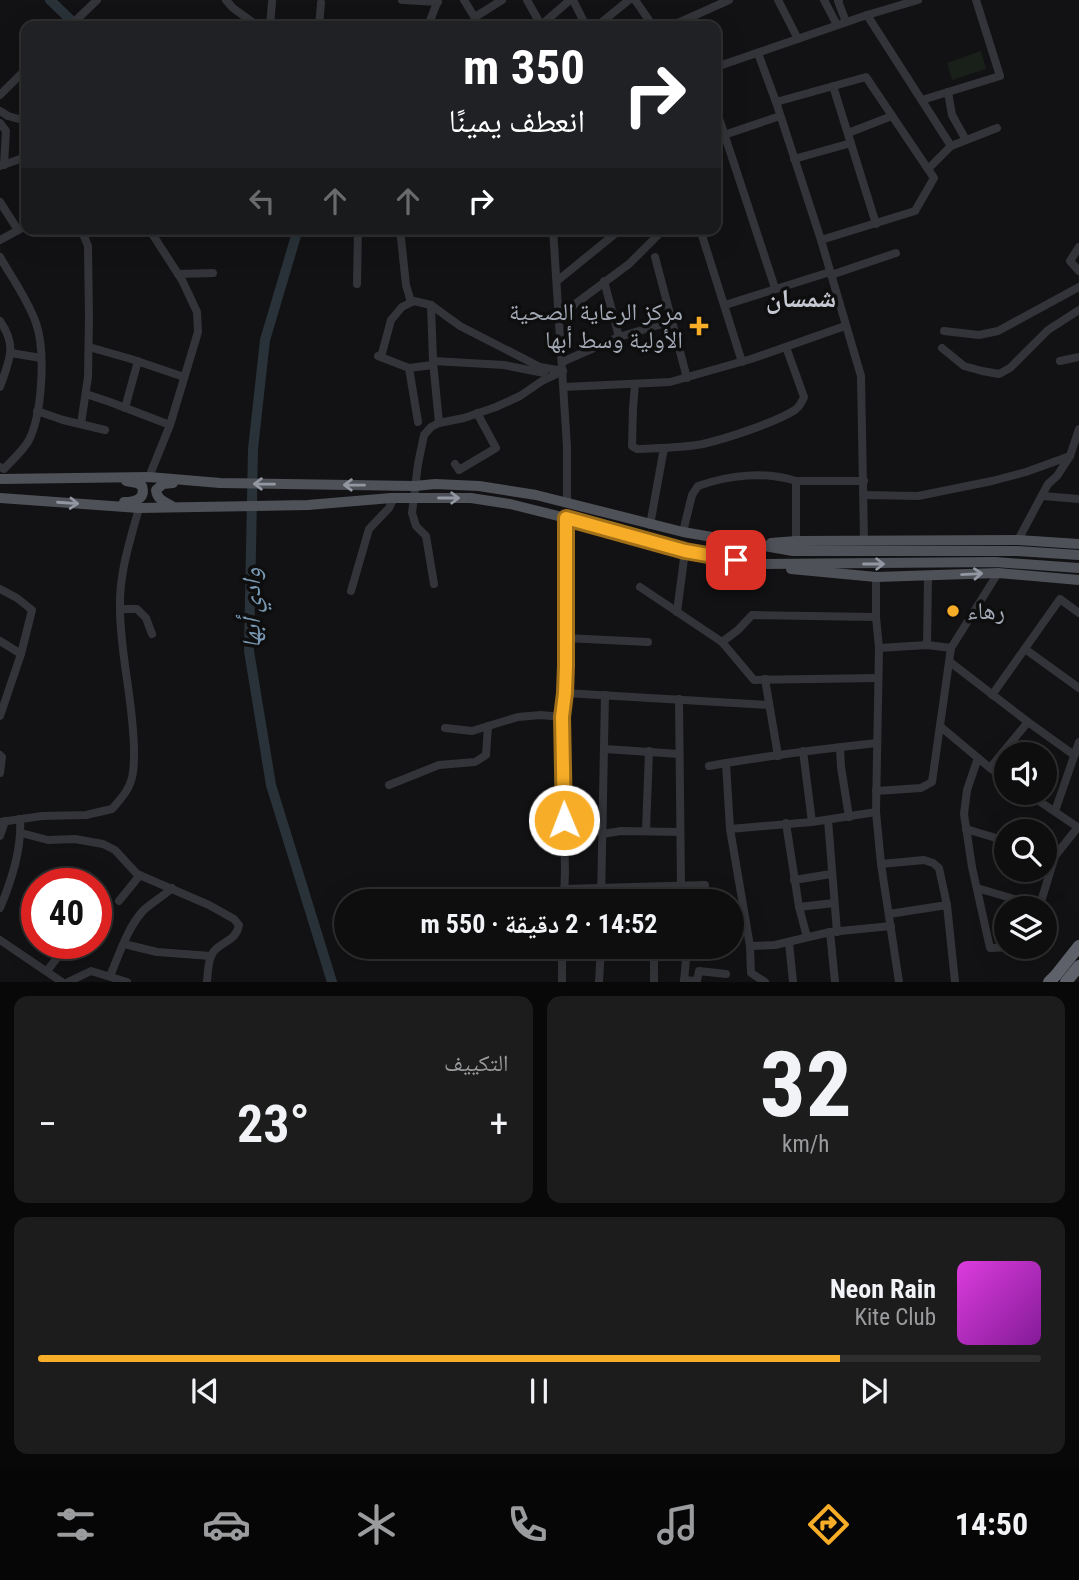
<!DOCTYPE html>
<html lang="ar">
<meta charset="utf-8">
<style>
body{margin:0;font-family:"Roboto Condensed","Noto Naskh Arabic",sans-serif;background:#1c1c1d;color:#f1f3f6;direction:rtl;height:100vh;display:flex;flex-direction:column;font-size:26px;white-space:nowrap}
*{box-sizing:border-box;margin:0}
p{font-size:23px;color:#9b9c9e}
.icon{flex:none;width:38px;height:38px;fill:none;stroke:currentColor;stroke-width:2;stroke-linecap:round;stroke-linejoin:round}
.map{position:relative;height:982px;overflow:hidden;direction:ltr}
.side{display:flex;flex-direction:column;gap:14px;padding:14px;background:#080808;flex:1}
.side>*{flex:none}
.hud{position:absolute;left:21px;top:21px;width:700px;height:214px;border-radius:14px;box-shadow:0 7px 28px #0002,0 0 0 2px #2e2e2f;direction:rtl;background:#202124;color:#fff;overflow:hidden}
.fabs{position:absolute;left:994px;top:742px;display:grid;gap:14px}
.fabs a{display:grid;place-items:center;width:63px;height:63px;border-radius:50%;background:#0e0e0f;box-shadow:0 7px 28px #0002,0 0 0 2px #2e2e2f;font-size:35px}
.speed{position:absolute;left:21px;top:868px;display:flex;gap:14px;font-size:35px;font-weight:700;text-align:center}
.speed>*{display:grid;place-content:center;width:91px;height:91px;border-radius:50%;background:#0e0e0f;box-shadow:0 7px 28px #0002,0 0 0 2px #2e2e2f;line-height:1}
.speed .limit{border:10px solid #d22;background:#fff;color:#111}
.pin{position:absolute;display:grid;place-items:center;width:60px;height:60px;color:#fff;margin:-30px;border-radius:14px;box-shadow:0 4px 10px #0006}
.me{position:absolute;width:77px;margin:-38px;rotate:359deg;stroke-linejoin:round;filter:drop-shadow(0 0 5px #0008)}
.turn{display:flex;align-items:center;gap:24px;height:147px;padding:0 21px;font-size:32px}
.turn .icon{width:91px;height:91px;stroke-width:2.5}
.turn b{display:block;font-size:49px;line-height:60px}
.lanes{display:flex;align-items:center;height:66px;padding:0 21px;background:#0003;justify-content:center;gap:35px;direction:ltr}
.lanes .off{opacity:.35}
.big{font-size:52px;font-weight:700;line-height:1.1}
.side .widget{flex:1;display:flex;flex-direction:column;justify-content:center;gap:10px;min-width:0;padding:0 24px;border-radius:14px;background:#1c1c1d}
.side .dial{align-items:center;gap:0}
.dial b{font-size:91px;line-height:1}
.song{display:flex;align-items:center;gap:21px}
.cover{width:84px;height:84px;border-radius:10px;background:linear-gradient(135deg,hsl(300 70% 55%),hsl(290 70% 35%))}
.played{height:7px;border-radius:4px;background:linear-gradient(90deg,#f7ad27 80%,#2e2e2f 80%)}
.keys{display:flex;justify-content:space-around;direction:ltr}
.heat{display:flex;justify-content:space-between;align-items:center;font-size:38px;direction:ltr}
.side .tiles{flex:1;display:grid;gap:14px;grid-template-columns:1fr 1fr}
.widget:last-child{grid-column:span 2}
.trip{position:absolute;left:334px;top:889px;width:410px;height:70px;border-radius:35px;background:#0e0e0f;box-shadow:0 7px 28px #0002,0 0 0 2px #2e2e2f;font-weight:700;line-height:70px;text-align:center;direction:rtl}
.menu{display:flex;height:112px;justify-content:space-around;align-items:center;background:#060606;color:#9b9c9e}
.menu .icon{width:49px;height:49px}
.menu .on{color:#f7ad27}
.menu b{font-size:32px;color:#f1f3f6}
.map>svg:first-child{display:block}
.green{fill:#191f19}
.lines{fill:none;stroke-linecap:round;stroke-linejoin:round}
.river{stroke:#283238;stroke-width:10}
.minor{stroke:#333439;stroke-width:8}
.major{stroke:#4f5158;stroke-width:10}
.highway{stroke:#5f626a;stroke-width:12}
.oneway{stroke:#9297a2}
.route-casing{stroke:#a17019;stroke-width:18}
.route{stroke:#f7ad27;stroke-width:12}
.poi-dot{fill:#f7ad27;stroke:#0e0e0f;stroke-width:2.5}
.labels{text-anchor:middle;stroke-width:7;stroke-linejoin:round;paint-order:stroke}
.poi-label{font-size:24px;fill:#a3a9b5;stroke:#0e0e0f;text-anchor:end}
.neighbourhood-label{font-size:26px;font-weight:bold;fill:#c5c8d1;stroke:#0e0e0f}
.water-label{font-size:26px;font-style:italic;fill:#7998b2;stroke:#0e0e0f}
</style>
<div class="map">
<svg width="1079" height="982" viewBox="0 0 1079 982">
<rect width="100%" height="100%" fill="#121214"/>
<!-- green -->
<polygon class="green" points="981,51 986,69 952,80 947,63"/>
<g class="lines">
<!-- river -->
<g class="river">
<polyline points="50,0 77,26"/>
<polyline points="298,229 265,340 253,449 249,651 271,785 332,982"/>
</g>
<!-- minor -->
<g class="minor">
<polyline points="226,0 233,8 258,26"/>
<polyline points="402,0 438,2"/>
<polyline points="464,0 480,26"/>
<polyline points="527,0 541,25"/>
<polyline points="573,0 586,26"/>
<polyline points="635,0 653,26"/>
<polyline points="778,0 798,39"/>
<polyline points="824,0 837,25"/>
<polyline points="839,0 838,1 846,22"/>
<polyline points="867,15 951,146"/>
<polyline points="475,17 502,0"/>
<polyline points="70,26 97,0"/>
<polyline points="270,26 272,2"/>
<polyline points="319,26 321,3"/>
<polyline points="428,26 438,0"/>
<polyline points="540,26 570,0"/>
<polyline points="597,26 629,0"/>
<polyline points="671,26 729,0"/>
<polyline points="758,53 776,102 821,240 861,376 864,541"/>
<polyline points="716,67 867,15 918,0"/>
<polyline points="833,86 876,224"/>
<polyline points="948,92 952,115 966,140"/>
<polyline points="0,95 26,69"/>
<polyline points="922,100 1000,76 976,0"/>
<polyline points="776,102 866,77 934,178 915,211 821,240"/>
<polyline points="0,111 8,116 26,121"/>
<polyline points="716,122 720,121 775,288"/>
<polyline points="0,123 6,131 4,165"/>
<polyline points="848,133 892,116"/>
<polyline points="724,135 780,116"/>
<polyline points="794,159 851,143"/>
<polyline points="0,166 26,157"/>
<polyline points="928,169 951,146 997,128"/>
<polyline points="0,202 18,230"/>
<polyline points="81,229 88,246 89,318 88,377 81,424"/>
<polyline points="149,229 182,280 197,312 198,332 170,425 149,477"/>
<polyline points="400,229 406,285 411,302"/>
<polyline points="553,229 567,447 567,503"/>
<polyline points="700,229 742,362"/>
<polyline points="0,240 26,226"/>
<polyline points="1079,247 1070,261 1079,271"/>
<path d="M0,257c12,21 28,43 36,66 10,29 6,91 -7,117 -6,11 -17,20 -25,29l-4,-2"/>
<polyline points="655,257 687,378"/>
<polyline points="178,274 213,273"/>
<polyline points="831,275 896,253"/>
<polyline points="557,281 621,229"/>
<polyline points="604,281 619,337"/>
<polyline points="357,284 358,229"/>
<polyline points="431,305 433,361 439,423"/>
<polyline points="725,305 830,272"/>
<polyline points="559,316 629,264 664,229"/>
<path d="M0,321c18,26 9,39 0,66"/>
<polyline points="944,331 979,335 998,331 1079,287"/>
<polyline points="89,347 131,359 184,377"/>
<polyline points="942,348 964,366 982,371 999,374 1010,368 1048,330 1079,310"/>
<polyline points="11,353 41,358"/>
<polyline points="378,356 409,368 433,365"/>
<polyline points="381,357 391,320 402,307 414,301 431,305 460,326 540,367 563,371"/>
<polyline points="433,361 504,365 544,373"/>
<polyline points="1060,361 1079,357"/>
<polyline points="562,362 619,337 672,321"/>
<polyline points="409,368 418,422"/>
<path d="M635,384l-2,24 -1,38 5,3c22,-1 44,-1 66,-5 25,-6 71,-21 92,-34 5,-4 7,-8 9,-13l-18,-50"/>
<polyline points="564,387 670,382 751,359 845,326"/>
<polyline points="86,394 110,402 170,425"/>
<polyline points="125,408 138,361"/>
<polyline points="37,411 63,420 105,430"/>
<polyline points="455,464 459,470 496,448 477,413"/>
<polyline points="796,481 864,481"/>
<polyline points="864,495 918,496 992,481 1026,472 1070,456"/>
<polyline points="1043,496 1079,499"/>
<polyline points="650,525 664,448"/>
<path d="M683,532l9,-37 6,-9c31,-11 67,-15 98,-5v60"/>
<polyline points="1018,540 1048,484 1057,476 1070,456 1079,429"/>
<polyline points="876,577 876,617 879,648 876,812 881,864 899,982"/>
<polyline points="434,584 426,536 416,526 412,513 418,464 424,435 431,427 439,423 464,418 496,407 520,396 542,381 563,371"/>
<polyline points="640,587 722,642 754,680 877,678"/>
<polyline points="0,589 17,598 32,610 21,654 0,716"/>
<polyline points="351,591 369,529 389,508 392,502 391,498"/>
<polyline points="120,609 137,609 146,618 152,634"/>
<polyline points="677,612 685,551"/>
<polyline points="565,638 648,642"/>
<polyline points="0,641 21,654"/>
<polyline points="722,642 738,630 752,615 876,617"/>
<polyline points="927,645 928,577"/>
<polyline points="879,648 927,645 951,648"/>
<polyline points="1025,649 1079,688"/>
<polyline points="950,662 1028,722 1074,755"/>
<polyline points="765,679 778,756"/>
<polyline points="565,693 769,705"/>
<polyline points="992,695 1060,599 1079,613"/>
<polyline points="679,699 681,885"/>
<polyline points="941,727 990,768 1006,779"/>
<polyline points="445,728 472,731 518,717 541,715 562,717"/>
<polyline points="840,747 841,767 849,817"/>
<polyline points="605,749 679,754"/>
<polyline points="803,751 812,822"/>
<polyline points="0,755 2,757 0,773"/>
<polyline points="978,758 967,790 964,814 972,867 990,948 1013,947"/>
<polyline points="726,763 730,829 750,946 751,973 765,982"/>
<path d="M709,766c56,-10 112,-17 168,-23"/>
<polyline points="990,768 1028,722"/>
<polyline points="389,785 439,765 475,762 486,755 488,726"/>
<polyline points="876,791 921,788 932,782 951,648 998,573"/>
<polyline points="1027,793 1079,828"/>
<polyline points="1055,811 1079,742"/>
<polyline points="828,820 837,932"/>
<path d="M0,822l42,-6 44,-1 26,-6c5,-6 12,-13 16,-21 6,-11 6,-24 6,-36 0,-49 -14,-96 -14,-144 -1,-35 10,-67 19,-100"/>
<polyline points="786,823 799,907 807,937"/>
<polyline points="730,829 812,822 876,812"/>
<polyline points="966,829 1006,841"/>
<polyline points="646,831 649,751"/>
<path d="M21,833l27,7 27,-1 28,5 12,6 22,24 72,31 25,14 5,6c-3,15 -13,15 -23,24 -8,7 -8,22 -9,33"/>
<polyline points="602,834 621,831 680,832"/>
<polyline points="0,836 5,821"/>
<polyline points="1045,852 1055,856"/>
<polyline points="881,864 924,860 933,863 939,868 947,905 955,982"/>
<polyline points="794,880 831,874"/>
<polyline points="646,887 651,901"/>
<polyline points="977,888 1021,901 1040,904"/>
<polyline points="564,889 705,885"/>
<polyline points="119,901 140,875"/>
<polyline points="564,901 565,871 562,717 565,693 566,666 566,518"/>
<polyline points="601,901 605,695"/>
<polyline points="799,907 834,903"/>
<path d="M0,908c11,-26 22,-61 20,-89"/>
<polyline points="1039,908 1055,856 1078,827"/>
<polyline points="889,914 947,905"/>
<polyline points="830,932 835,982"/>
<polyline points="0,940 62,982"/>
<polyline points="789,942 793,982"/>
<polyline points="124,944 157,952 211,956"/>
<polyline points="750,946 775,945 830,932 891,926"/>
<polyline points="654,947 654,982"/>
<polyline points="601,950 654,949"/>
<polyline points="47,971 63,950 74,943"/>
<path d="M110,976c9,-21 17,-47 32,-64 6,-7 22,-16 30,-24"/>
<polyline points="684,980 697,981 699,971 726,974"/>
<polyline points="68,982 91,971 127,982"/>
<polyline points="562,982 562,947"/>
<polyline points="599,982 601,947"/>
<polyline points="684,982 687,947"/>
</g>
<!-- major -->
<g class="major">
<polyline points="0,479 149,477 220,483 415,486 435,484 479,486 536,495 683,532 793,551 1017,551 1079,555"/>
<polyline points="0,498 139,508 308,505 391,498 471,498 510,504 566,518 685,551 757,564 995,562 1079,568"/>
<path d="M124,502c11,0 22,-3 18,-16l-5,-3 -11,-2"/>
<path d="M172,506c-7,-4 -15,-6 -16,-16l7,-6 10,-1"/>
<polyline points="771,543 796,541 1018,540 1079,544"/>
<polyline points="791,569 876,577 998,573 1079,580"/>
</g>
<!-- highway -->
<g class="highway">
<polyline points="1049,982 1056,975 1079,946"/>
<polyline points="1066,982 1079,966"/>
</g>
</g>
<!-- one-way arrows -->
<defs><path id="oneway-shaft" d="M-6 0H5M1.5-3L5.5 0L1.5 3" fill="none" stroke-width="1.6" stroke-linecap="round" stroke-linejoin="round" transform="scale(1.75)"/></defs>
<g class="oneway">
<use href="#oneway-shaft" transform="translate(264 484) rotate(-179)"/>
<use href="#oneway-shaft" transform="translate(354 485) rotate(-179)"/>
<use href="#oneway-shaft" transform="translate(449 498)"/>
<use href="#oneway-shaft" transform="translate(68 503) rotate(4)"/>
<use href="#oneway-shaft" transform="translate(874 564)"/>
<use href="#oneway-shaft" transform="translate(972 574) rotate(-3)"/>
</g>
<g class="lines">
<defs>
<polyline id="route" points="564,820 562,717 565,693 566,666 566,518 685,551 736,560"/>
</defs>
<!-- route casing -->
<use href="#route" class="route-casing"/>
<!-- route -->
<use href="#route" class="route"/>
</g>
<!-- markers -->
<g class="poi-dot">
<path d="M695.5 315.5h7v7h7v7h-7v7h-7v-7h-7v-7h7z"/>
<circle cx="953" cy="611" r="7"/>
</g>
<g class="labels">
<!-- poi labels -->
<g class="poi-label">
<text x="683" y="320">مركز الرعاية الصحية<tspan x="683" dy="28">الأولية وسط أبها</tspan></text>
<text x="967" y="619" text-anchor="start">رهاء</text>
</g>
<!-- neighbourhood labels -->
<g class="neighbourhood-label">
<text x="801" y="307">شمسان</text>
</g>
<!-- water labels -->
<g class="water-label">
<text transform="translate(251 608) rotate(-90)" y="9">وادي أبها</text>
</g>
</g>
</svg>
<div class="fabs">
<a><svg class="icon" aria-label="sound" viewBox="0 0 24 24"><path d="M4 9h4l5-4v14l-5-4H4zM17 9q2 3 0 6"/></svg></a>
<a><svg class="icon" aria-label="search" viewBox="0 0 24 24"><circle cx="10" cy="10" r="6"/><path d="M15 15l6 6"/></svg></a>
<a><svg class="icon" aria-label="layers" viewBox="0 0 24 24"><path d="M12 4l9 5-9 5-9-5zM3 14l9 5 9-5"/></svg></a>
</div>
<div class="speed"><div class="limit">40</div></div>
<div class="pin" style="left:736px;top:560px;background:#d93025"><svg class="icon" aria-label="arrive" viewBox="0 0 24 24"><path d="M6 21V4h12l-3 4 3 4H6"/></svg></div>
<svg class="me" style="left:564px;top:820px" viewBox="-20 -20 40 40"><circle r="17" fill="#f7ad27" stroke="#fff" stroke-width="3"/><path d="M0-11L8 9 0 5-8 9z" fill="#fff"/></svg>
<div class="trip">14:52 · 2 دقيقة · 550 m</div>
<div class="hud">
<div class="turn"><svg class="icon" aria-label="right" viewBox="0 0 24 24"><path d="M7 20v-9h11M14 6l5 5-5 5"/></svg><div><b>350 m</b>انعطف يمينًا</div></div>
<div class="lanes"><svg class="icon off" aria-label="left" viewBox="0 0 24 24"><path d="M17 20v-9H6M10 6l-5 5 5 5"/></svg><svg class="icon off" aria-label="ahead" viewBox="0 0 24 24"><path d="M12 20V5M6 11l6-6 6 6"/></svg><svg class="icon off" aria-label="ahead" viewBox="0 0 24 24"><path d="M12 20V5M6 11l6-6 6 6"/></svg><svg class="icon" aria-label="right" viewBox="0 0 24 24"><path d="M7 20v-9h11M14 6l5 5-5 5"/></svg></div>
</div>
</div>
<section class="side">
<div class="tiles">
<div class="widget dial"><b>32</b><p>km/h</p></div>
<div class="widget"><p>التكييف</p>
<div class="heat"><a>−</a><b class="big">23°</b><a>+</a></div>
</div>
<div class="widget">
<div class="song"><i class="cover"></i><div><b>Neon Rain</b><p>Kite Club</p></div></div>
<div class="played"></div>
<div class="keys"><svg class="icon" aria-label="previous" viewBox="0 0 24 24"><path d="M18 5L8 12l10 7zM5 5v14"/></svg><svg class="icon" aria-label="pause" viewBox="0 0 24 24"><path d="M8 5v14M16 5v14"/></svg><svg class="icon" aria-label="next" viewBox="0 0 24 24"><path d="M6 5l10 7-10 7zM19 5v14"/></svg></div>
</div>
</div>
</section>
<nav class="menu">
<b>14:50</b>
<svg class="icon on" aria-label="directions" viewBox="0 0 24 24"><path d="M12 3l9 9-9 9-9-9zM9 14v-3h6M13 9l2 2-2 2"/></svg>
<svg class="icon" aria-label="music" viewBox="0 0 24 24"><path d="M9 18V5l10-2v13"/><circle cx="6" cy="18" r="3"/><circle cx="16" cy="16" r="3"/></svg>
<svg class="icon" aria-label="phone" viewBox="0 0 24 24"><path d="M5 4h4l2 5-3 2q2 4 5 5l2-3 5 2v4C11 20 4 13 5 4z"/></svg>
<svg class="icon" aria-label="climate" viewBox="0 0 24 24"><path d="M12 3v18M4 7l16 10M4 17L20 7"/></svg>
<svg class="icon" aria-label="car" viewBox="0 0 24 24"><path d="M5 17H2v-5l4-1 3-4h7l3 4 3 1v5h-3M9 17h6M6 11h13"/><circle cx="7" cy="17" r="2"/><circle cx="17" cy="17" r="2"/></svg>
<svg class="icon" aria-label="filters" viewBox="0 0 24 24"><path d="M4 7h16M4 17h16"/><circle cx="9" cy="7" r="2"/><circle cx="15" cy="17" r="2"/></svg>
</nav>
